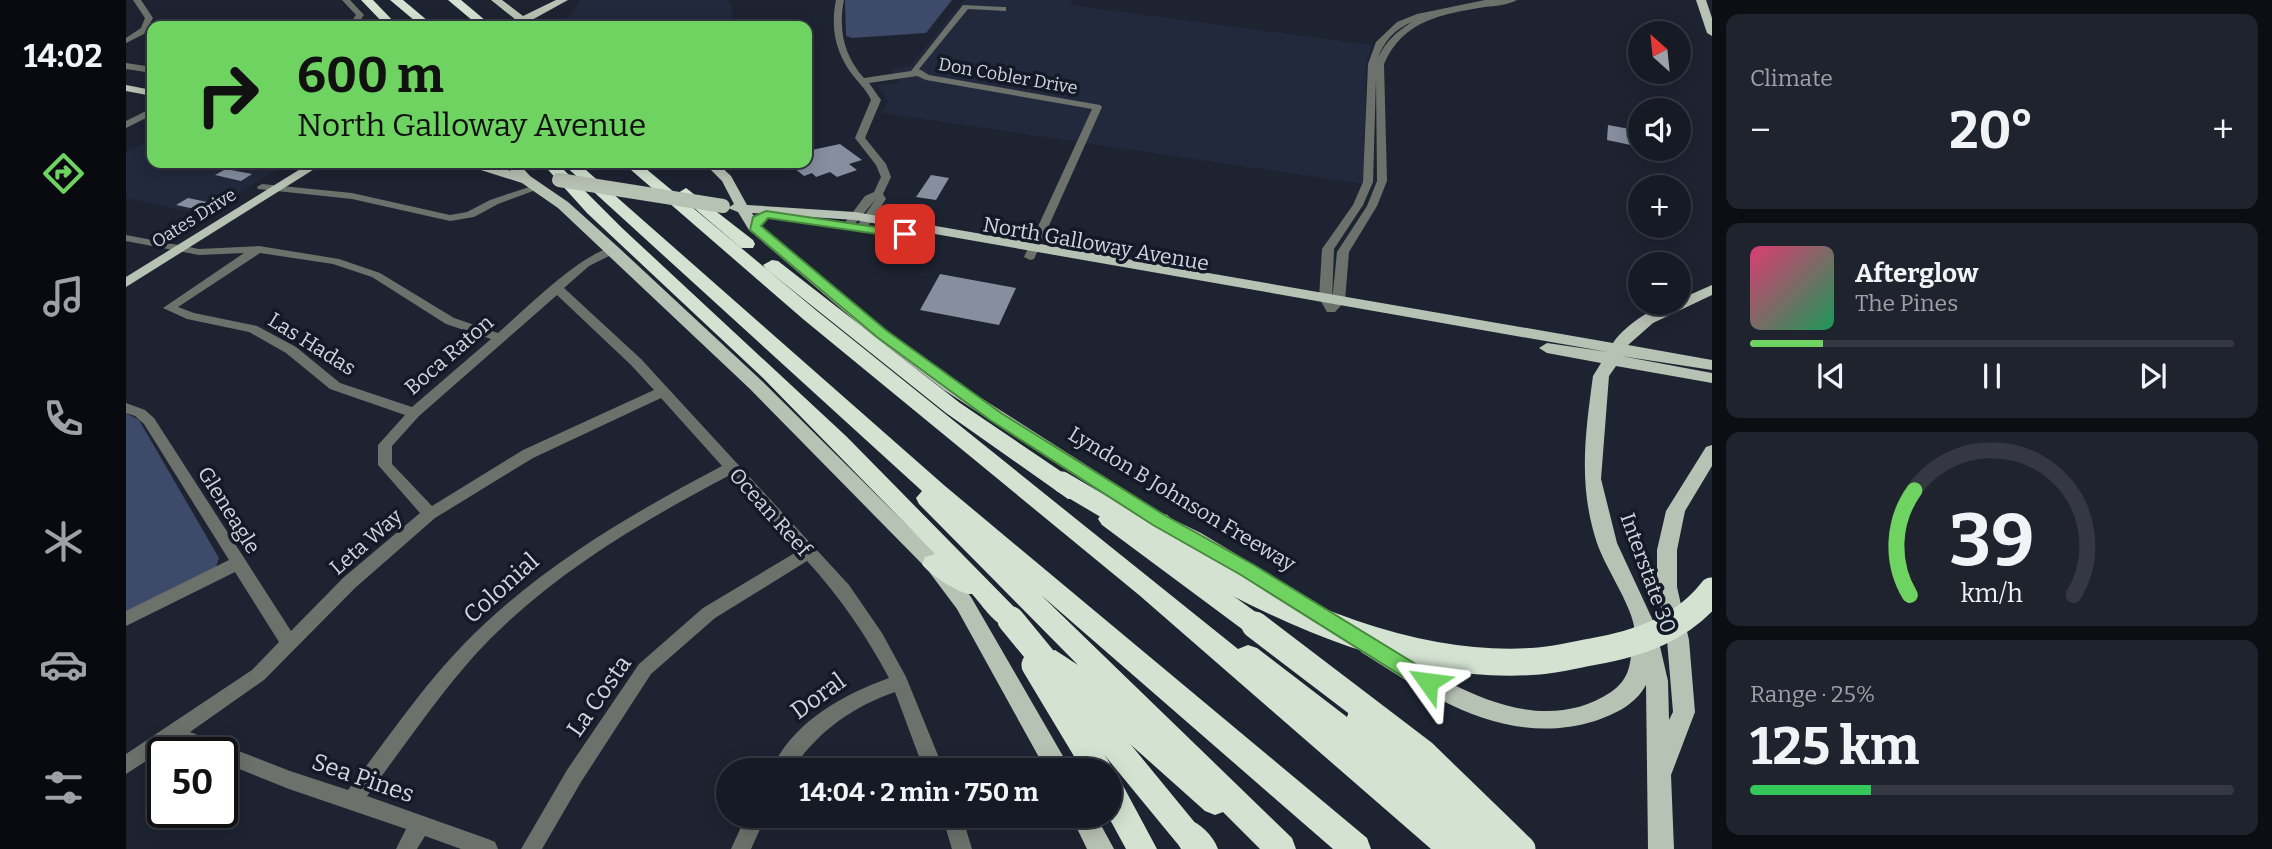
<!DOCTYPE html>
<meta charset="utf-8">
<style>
body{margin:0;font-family:Bitter,serif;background:#1f232d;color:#f1f3f6;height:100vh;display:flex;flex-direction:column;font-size:26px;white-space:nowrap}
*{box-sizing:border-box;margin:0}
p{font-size:23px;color:#9ea1a7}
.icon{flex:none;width:38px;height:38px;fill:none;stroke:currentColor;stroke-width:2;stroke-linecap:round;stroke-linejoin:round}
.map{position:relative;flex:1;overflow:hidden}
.sheet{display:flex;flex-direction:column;gap:14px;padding:14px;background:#0c0e14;width:560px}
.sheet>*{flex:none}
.hud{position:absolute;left:21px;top:21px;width:665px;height:147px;border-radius:14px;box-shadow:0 4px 18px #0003,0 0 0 2px #353842;background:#6ed360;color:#111;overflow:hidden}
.needle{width:46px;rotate:333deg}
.tools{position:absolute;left:1502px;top:21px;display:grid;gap:14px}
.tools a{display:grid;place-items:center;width:63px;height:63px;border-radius:50%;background:#161a25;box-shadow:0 4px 18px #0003,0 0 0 2px #353842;font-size:35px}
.speed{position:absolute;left:21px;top:737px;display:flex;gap:14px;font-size:35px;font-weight:700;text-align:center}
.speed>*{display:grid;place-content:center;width:91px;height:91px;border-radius:50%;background:#161a25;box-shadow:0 4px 18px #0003,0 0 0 2px #353842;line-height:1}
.speed .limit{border:4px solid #111;border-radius:10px;background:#fff;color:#111}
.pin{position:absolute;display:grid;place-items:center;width:60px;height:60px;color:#fff;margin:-30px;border-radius:14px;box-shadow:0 4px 10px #0006}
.me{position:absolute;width:77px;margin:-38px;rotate:301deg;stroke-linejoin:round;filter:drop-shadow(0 0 5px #0008)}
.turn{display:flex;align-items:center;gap:24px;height:147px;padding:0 35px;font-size:32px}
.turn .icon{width:91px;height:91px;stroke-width:2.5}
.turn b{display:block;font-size:49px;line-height:60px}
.big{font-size:52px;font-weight:700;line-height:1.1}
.sheet .widget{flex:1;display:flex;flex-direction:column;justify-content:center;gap:10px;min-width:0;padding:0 24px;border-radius:14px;background:#1f232d}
.sheet .dial{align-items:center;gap:0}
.dial svg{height:182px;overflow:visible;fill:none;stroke:#353842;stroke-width:7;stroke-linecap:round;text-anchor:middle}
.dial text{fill:#f1f3f6;stroke:none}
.song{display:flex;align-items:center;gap:21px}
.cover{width:84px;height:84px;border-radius:10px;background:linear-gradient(135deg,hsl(340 70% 55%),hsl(150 70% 35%))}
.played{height:7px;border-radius:4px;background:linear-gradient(90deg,#6ed360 15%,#353842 15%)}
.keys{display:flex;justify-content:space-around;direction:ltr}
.heat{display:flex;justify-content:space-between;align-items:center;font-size:38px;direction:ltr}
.charge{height:10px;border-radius:5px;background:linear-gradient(90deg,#34c759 25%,#353842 0)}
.trip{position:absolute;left:590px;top:758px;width:406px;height:70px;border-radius:35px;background:#161a25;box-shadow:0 4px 18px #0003,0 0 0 2px #353842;font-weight:700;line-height:70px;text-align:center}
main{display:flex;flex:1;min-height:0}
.tabs{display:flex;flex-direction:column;width:126px;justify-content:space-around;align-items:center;background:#090a0f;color:#9ea1a7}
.tabs .icon{width:49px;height:49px}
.tabs .selected{color:#6ed360}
.tabs b{font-size:32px;color:#f1f3f6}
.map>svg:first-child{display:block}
.built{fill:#22293d}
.green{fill:#3e4a69}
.building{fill:#868ea0}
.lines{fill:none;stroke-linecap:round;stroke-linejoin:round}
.minor{fill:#6c726b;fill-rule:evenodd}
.major{fill:#b6c2b4;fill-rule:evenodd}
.highway{fill:#d3e2d1;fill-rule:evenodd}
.major-bridge{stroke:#b6c2b4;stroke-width:14}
.highway-bridge-far1{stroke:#d3e2d1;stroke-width:21}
.highway-bridge{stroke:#d3e2d1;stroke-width:27}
.route{fill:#6ed360;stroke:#48893e;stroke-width:2}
.labels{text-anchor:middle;stroke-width:7;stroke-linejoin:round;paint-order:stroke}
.far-street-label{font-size:18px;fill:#d0d5de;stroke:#141927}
.street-label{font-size:21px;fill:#d0d5de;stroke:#141927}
.near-street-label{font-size:24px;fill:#d0d5de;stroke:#141927}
</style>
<main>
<nav class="tabs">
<b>14:02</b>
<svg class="icon selected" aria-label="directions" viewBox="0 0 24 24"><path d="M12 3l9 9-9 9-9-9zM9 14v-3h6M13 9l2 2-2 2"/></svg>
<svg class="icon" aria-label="music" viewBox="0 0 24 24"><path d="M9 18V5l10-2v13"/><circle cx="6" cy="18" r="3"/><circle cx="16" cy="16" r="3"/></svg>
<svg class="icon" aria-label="phone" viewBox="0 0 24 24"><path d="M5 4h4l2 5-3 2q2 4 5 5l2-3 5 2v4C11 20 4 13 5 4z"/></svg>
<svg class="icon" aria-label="climate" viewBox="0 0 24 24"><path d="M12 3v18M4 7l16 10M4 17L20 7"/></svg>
<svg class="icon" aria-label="car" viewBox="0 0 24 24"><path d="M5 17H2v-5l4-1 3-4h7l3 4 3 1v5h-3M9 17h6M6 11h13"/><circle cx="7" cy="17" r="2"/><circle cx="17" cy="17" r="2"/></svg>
<svg class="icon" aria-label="filters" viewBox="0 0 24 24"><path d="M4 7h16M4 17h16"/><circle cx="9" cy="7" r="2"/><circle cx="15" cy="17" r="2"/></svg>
</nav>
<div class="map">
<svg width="1586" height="849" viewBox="0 0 1586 849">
<rect width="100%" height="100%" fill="#1d2331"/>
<!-- built -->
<g class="built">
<polygon points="454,0 603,0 607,9 603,26 430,26 447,13"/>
<polygon points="838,0 947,0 944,5 1246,45 1240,65 1238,184 756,113 762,101 751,86 774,82 765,70 784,66"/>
<polygon points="26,139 26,163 164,163 76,214 0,198 0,152"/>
</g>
<!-- green -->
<g class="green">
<polygon points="719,0 826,0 800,33 726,38 720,36"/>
<polygon points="0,413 13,420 93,558 90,567 0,612"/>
</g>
<!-- building -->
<g class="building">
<polygon points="1482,125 1514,131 1514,147 1481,140"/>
<polygon points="714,144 736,160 723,164 731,170 711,177 704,172 690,177 686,173 678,176 662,163 681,163 681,151"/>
<polygon points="100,169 126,174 115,181 89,175"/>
<polygon points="805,175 823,178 810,200 790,197"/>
<polygon points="62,198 86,203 74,210 50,205"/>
<polygon points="814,274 890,288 873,325 794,310"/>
</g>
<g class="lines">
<!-- minor -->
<g class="minor">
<polygon points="7,0 15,0 27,18 18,34 0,43 0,38 15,28 19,18"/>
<polygon points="216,0 224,0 238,15 230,26 222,26 230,15"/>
<path d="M710,0h8c-6,29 0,56 20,78l47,-7 52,-66 40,2h3v4l-38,-2 -49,60 10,6 171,30 2,2 -68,152 -4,1 -6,-3 68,-148 -166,-29 -9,-4 -48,7 12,17 -16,38 21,26 5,13 -8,17 3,5 -20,30 -4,1 -6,-3 20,-28 -23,27h-8l-1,-2 21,-28 9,-4 7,-15 -5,-12 -21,-27 16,-38c-4,-9 -10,-15 -16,-22 -19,-23 -25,-49 -19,-78z"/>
<path d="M1359,0h32c-9,5 -22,6 -32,7 -43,7 -82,13 -101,57l3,117 -10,25 -28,46 -4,49 -10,11h-8l-8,-14 3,-49 31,-44 10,-23 5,-118 8,-22 21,-20 20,-8zM1286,22c-16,10 -26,19 -34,36 6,-17 17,-29 34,-36zM1250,79l1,102 -10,25 -30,46 -5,49 2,-52 29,-44 10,-23z"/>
<polygon points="0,63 26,67 26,73 0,69"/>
<polygon points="26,108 26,115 0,128 0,121"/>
<polygon points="136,184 226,193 324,215 341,212 364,200 409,185 417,185 418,187 372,204 348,217 324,221 226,199 132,189 131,187"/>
<path d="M0,235l73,14 60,-3 80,13 41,14 74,45 44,15c22,-19 92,-89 119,-85v4l-28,14 -25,22 77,71 208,226 33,48 24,44 38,93h-20l-29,-78c-43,15 -78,40 -103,78h-21c22,-48 71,-75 118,-92 -23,-43 -49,-81 -82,-117l-92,57 -64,56 -70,108 -39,67h-21l46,-79 72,-106 64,-56 95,-57 -68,-76c-93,49 -185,103 -256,181 -39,44 -72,93 -107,140l121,43 7,3 3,7h-37l-36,-13 -8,13h-21l10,-20 -117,-40 -67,-27v-10h-23l-25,-9 -48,31v-20l126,-84 27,-28 -44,-70 -109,54v-15l103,-51 -85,-136 -9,-8 -9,-3v-10l19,7 9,8 137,213 52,-53 77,-65 -42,-48v-20l27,-30 -75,-26 -44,-36 -37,-21 -62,-13 -24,-11 81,-55 -45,2 -73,-14zM134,253l73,11 39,13 74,47 45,15 -79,68 -72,-24 -44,-36 -39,-21 -63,-13 -16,-6zM431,295l74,70 23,25 -131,60 -91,56 -40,-42v-18l27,-30zM535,398l61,68c-93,49 -184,102 -258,178 -43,44 -78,97 -116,146l-58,-19 -100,-39 74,-52 91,-92 80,-70 98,-60z"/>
<polygon points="620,816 640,816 625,849 605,849"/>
<polygon points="816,816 836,816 846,849 826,849"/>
</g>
<!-- major -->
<g class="major">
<polygon points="365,0 376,0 397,16 430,0 442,0 404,21 409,26 381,26 390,20"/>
<polygon points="1570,0 1580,0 1586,18 1586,36 1581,33"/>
<polygon points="0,85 26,90 26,96 0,91"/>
<polygon points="184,163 198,163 0,287 0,277"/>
<polygon points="340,163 358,163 385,171 379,163 392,163 404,176 442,202 492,247 636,381 815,559 845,597 945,770 920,770 831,609 801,569 624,389 432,208 396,183 342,166"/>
<path d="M578,163h13l14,13 16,29 108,7 758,131c12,-18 44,-40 65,-40v-3l34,-15v10l-59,28 -25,22 84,15v10l-91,-14 91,17v10l-96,-17 -7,10 -8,103 16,64 38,82 13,56 1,39 4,-8 -6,-72 -10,-53v-37l9,-39 40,-64 6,-2v21l-27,45 -8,39v37l12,53 6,72 -24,63 3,74h-26l-2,-164c-11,20 -31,29 -51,36 -88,27 -162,-23 -234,-69l-3,-6 3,-6 8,-3 8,3c65,40 157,103 234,52 19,-13 20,-29 21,-51 0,-5 2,-11 2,-15 -5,-25 -28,-57 -37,-83 -19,-57 -12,-108 -4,-167l8,-13 -54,-10 -8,-5 8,-5 61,9 -753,-132 -103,-7 7,11 113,95 84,63 210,134 35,17 98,59 3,6 -3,6 -7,2 -105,-63 -35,-17 -208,-136 -84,-65 -111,-95 -11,-18 -10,-4 6,-4 -12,-23z"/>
<polygon points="945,816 970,816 988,849 961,849"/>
</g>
<!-- highway -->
<g class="highway">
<polygon points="235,0 247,0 272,26 260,26"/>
<polygon points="264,0 277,0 308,26 295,26"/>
<polygon points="322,0 335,0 366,26 353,26"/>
<path d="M416,163h15l65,65 225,209 173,176 4,7 -4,7c-21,7 -35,-19 -48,-33 -10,2 -45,-21 -50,-30l3,-7 10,-3 -172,-176 -176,-165z"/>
<polygon points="436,163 452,163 819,486 1241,838 1245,849 1207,849 915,595 1166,838 1170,849 1134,849 1097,812 1089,815 1079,811 920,669 916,661 920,653 929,650 952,665 793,504 790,498 796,491"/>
<polygon points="497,163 513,163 691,311 1112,649 1122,645 1131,648 1221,717 1223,711 1233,708 1243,711 1353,803 1357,813 1354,819 1380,838 1384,849 1305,849 1013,595 677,319"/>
<polygon points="560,188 627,240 629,244 627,248 615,248 554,196 552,193"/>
<polygon points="646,260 652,261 834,403 958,487 961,493 958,499 942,499 820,413 640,269 637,265"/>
<polygon points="984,510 992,513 1138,618 1142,625 1138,632 1129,635 1120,632 976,525 972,519 976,513"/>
<polygon points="1033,512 1041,515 1083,550 1087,556 1083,562 1075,565 1067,562 1025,527 1021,521 1025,515"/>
<polygon points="984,776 994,780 1031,849 1000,849 982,816"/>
<path d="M1060,818c15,6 26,16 32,31h-37l-10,-16 4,-10z"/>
</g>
<!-- major-bridge -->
<polyline class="major-bridge" points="433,180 597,206"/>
<!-- highway-bridge-far1 -->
<polyline class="highway-bridge-far1" points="936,482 1058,554"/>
<!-- highway-bridge -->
<g class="highway-bridge">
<path d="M1055,552c106,62 232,119 358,109 17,-1 35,-6 52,-9 47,-8 91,-23 121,-61"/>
<polyline points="885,620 1060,833"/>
<polyline points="1129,625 1297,753 1396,849"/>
<polyline points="909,665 972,770"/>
</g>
</g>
<!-- route -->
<polygon class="route" points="640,211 784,232 784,237 779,238 642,218 635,226 761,331 875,413 1040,516 1128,565 1309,676 1312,682 1309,688 1302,691 1295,688 1115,575 1027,525 864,420 751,337 624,230 627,217"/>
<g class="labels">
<!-- far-street labels -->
<g class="far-street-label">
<text transform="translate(882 76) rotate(10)" y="6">Don Cobler Drive</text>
<text transform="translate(68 218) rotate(-32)" y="6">Oates Drive</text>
</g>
<!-- street labels -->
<g class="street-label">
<text transform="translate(970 244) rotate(10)" y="7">North Galloway Avenue</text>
<text transform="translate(186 344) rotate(32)" y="7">Las Hadas</text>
<text transform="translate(323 355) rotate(-41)" y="7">Boca Raton</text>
<text transform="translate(1056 499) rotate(31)" y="7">Lyndon B Johnson Freeway</text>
<text transform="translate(103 510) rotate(58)" y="7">Gleneagle</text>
<text transform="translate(644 512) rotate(48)" y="7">Ocean Reef</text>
<text transform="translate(240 542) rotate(-41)" y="7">Leta Way</text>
<text transform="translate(1522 573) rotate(70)" y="7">Interstate 30</text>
</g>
<!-- near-street labels -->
<g class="near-street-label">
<text transform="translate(375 588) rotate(-42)" y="8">Colonial</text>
<text transform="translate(473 696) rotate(-55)" y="8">La Costa</text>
<text transform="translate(692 696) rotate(-36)" y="8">Doral</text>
<text transform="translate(237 778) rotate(19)" y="8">Sea Pines</text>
</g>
</g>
</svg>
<div class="tools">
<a><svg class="needle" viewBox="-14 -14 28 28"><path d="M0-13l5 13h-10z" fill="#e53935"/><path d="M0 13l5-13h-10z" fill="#9ea1a7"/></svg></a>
<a><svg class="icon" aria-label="sound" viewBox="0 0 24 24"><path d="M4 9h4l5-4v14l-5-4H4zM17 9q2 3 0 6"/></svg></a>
<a>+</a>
<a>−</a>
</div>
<div class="speed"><div class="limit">50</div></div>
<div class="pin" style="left:779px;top:234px;background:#d93025"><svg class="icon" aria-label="arrive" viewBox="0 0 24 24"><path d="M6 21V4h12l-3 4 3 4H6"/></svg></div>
<svg class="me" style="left:1302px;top:682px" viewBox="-20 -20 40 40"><path d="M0-17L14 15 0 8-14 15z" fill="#6ed360" stroke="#fff" stroke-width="4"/></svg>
<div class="trip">14:04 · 2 min · 750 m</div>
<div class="hud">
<div class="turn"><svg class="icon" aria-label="right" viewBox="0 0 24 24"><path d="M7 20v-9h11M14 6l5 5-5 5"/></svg><div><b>600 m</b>North Galloway Avenue</div></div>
</div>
</div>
<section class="sheet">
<div class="widget"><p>Climate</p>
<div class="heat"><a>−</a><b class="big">20°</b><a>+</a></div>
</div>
<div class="widget">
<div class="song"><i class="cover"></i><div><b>Afterglow</b><p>The Pines</p></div></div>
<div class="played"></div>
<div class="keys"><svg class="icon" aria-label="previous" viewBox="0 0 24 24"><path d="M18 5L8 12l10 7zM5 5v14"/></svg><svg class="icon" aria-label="pause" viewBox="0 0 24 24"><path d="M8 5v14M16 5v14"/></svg><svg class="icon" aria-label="next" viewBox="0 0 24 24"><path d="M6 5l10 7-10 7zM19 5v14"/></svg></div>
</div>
<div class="widget dial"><svg viewBox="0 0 100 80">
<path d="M14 69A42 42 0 1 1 86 69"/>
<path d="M14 69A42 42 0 0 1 16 23" stroke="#6ed360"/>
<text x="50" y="56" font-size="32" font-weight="700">39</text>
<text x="50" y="72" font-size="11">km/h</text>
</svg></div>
<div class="widget"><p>Range · 25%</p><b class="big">125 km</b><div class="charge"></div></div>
</section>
</main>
